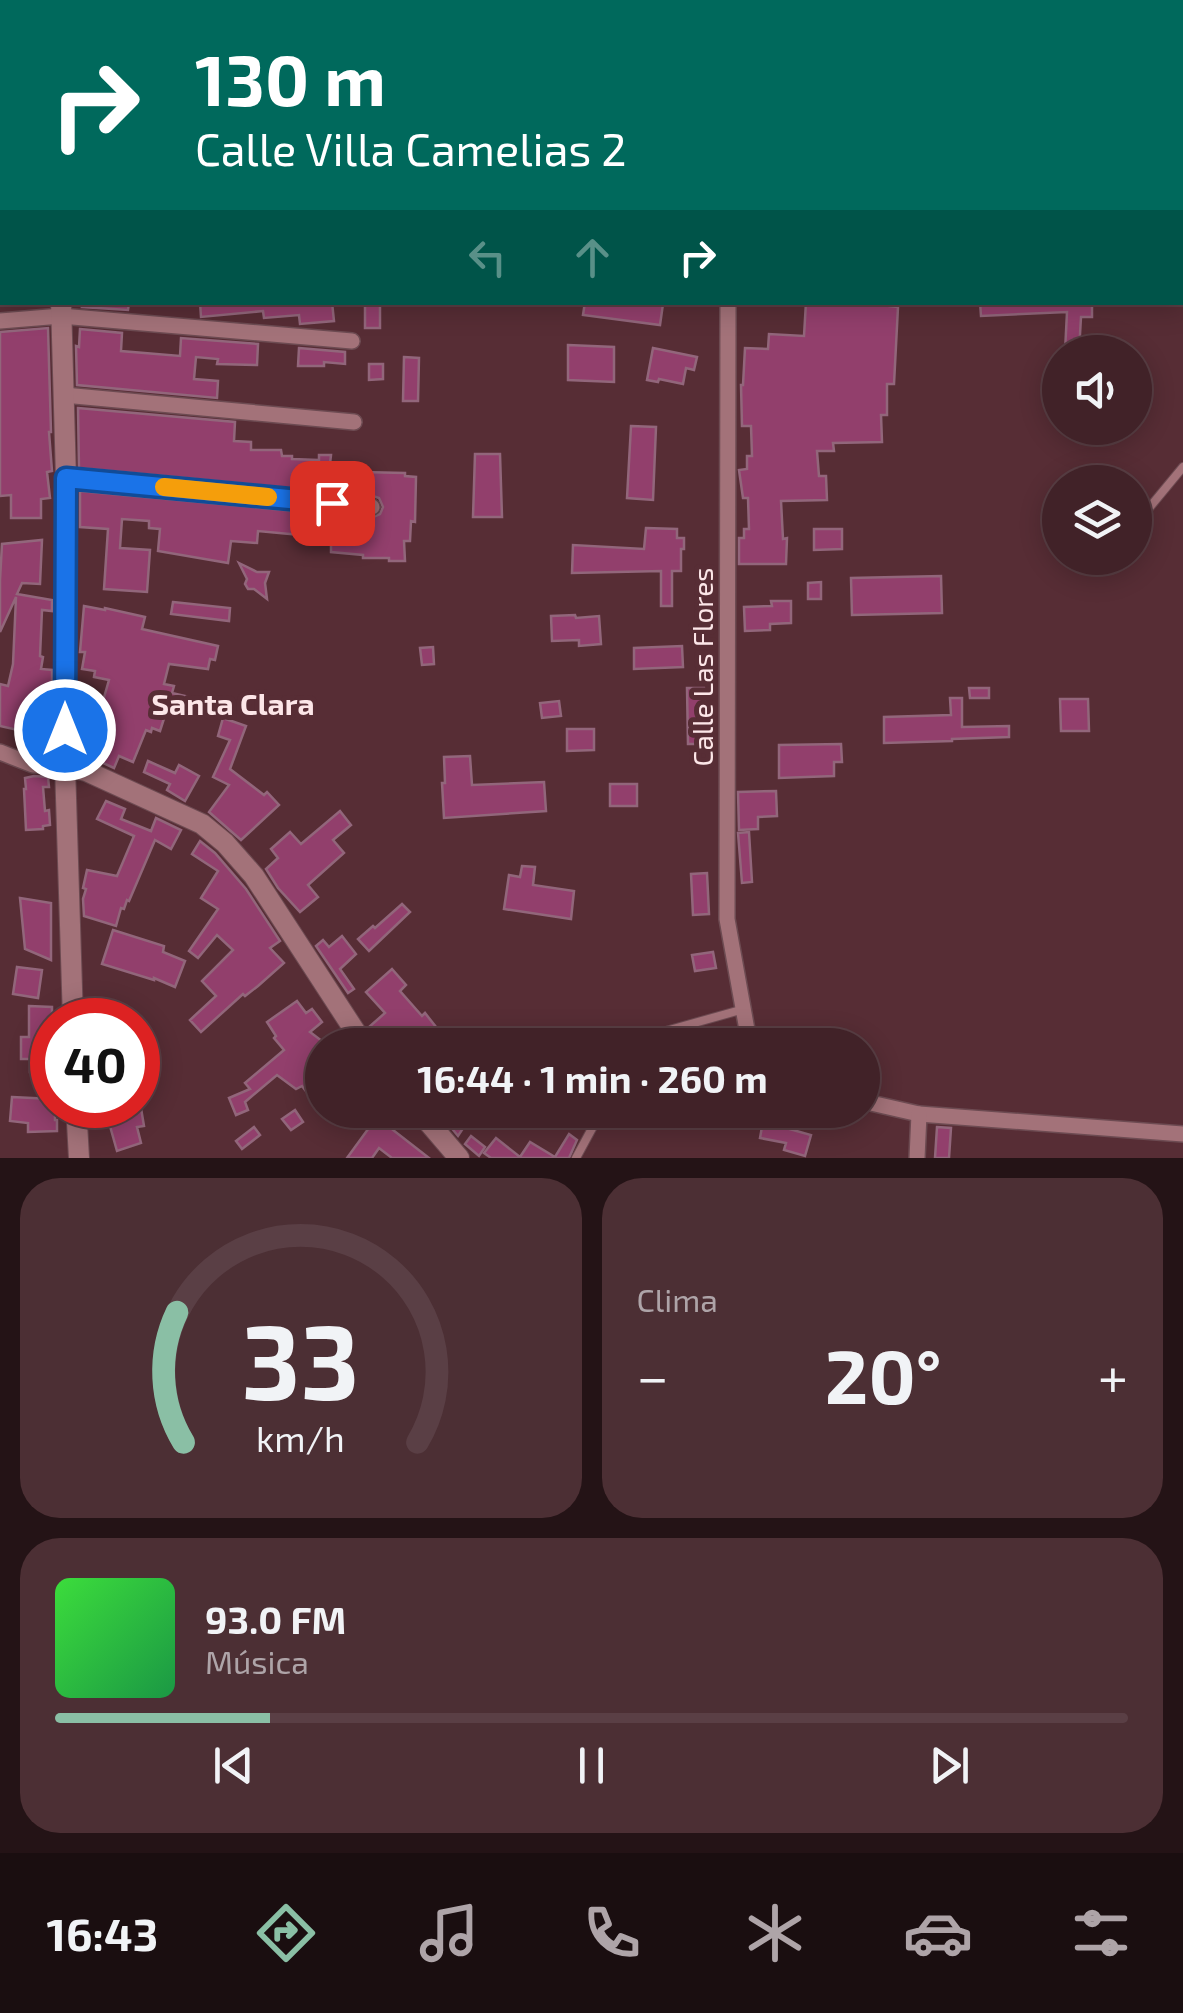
<!DOCTYPE html>
<html lang="es">
<meta charset="utf-8">
<style>
body{margin:0;font-family:"Exo 2",sans-serif;background:#4c2f34;color:#f1f3f6;height:100vh;display:flex;flex-direction:column;font-size:38px;white-space:nowrap}
*{box-sizing:border-box;margin:0}
p{font-size:32px;color:#aea4a8}
.icon{flex:none;width:55px;height:55px;fill:none;stroke:currentColor;stroke-width:2;stroke-linecap:round;stroke-linejoin:round}
.map{position:relative;height:1158px;overflow:hidden}
.sheet{display:flex;flex-direction:column;gap:20px;padding:20px;background:#241316;flex:1}
.sheet>*{flex:none}
.hud{position:absolute;left:0px;top:0px;width:1185px;height:305px;box-shadow:0 5px 25px #0003,0 0 0 2px #5a3f45;background:#00695c;color:#fff;overflow:hidden}
.buttons{position:absolute;left:1042px;top:335px;display:grid;gap:20px}
.buttons a{display:grid;place-items:center;width:110px;height:110px;border-radius:50%;background:#412228;box-shadow:0 5px 25px #0003,0 0 0 2px #5a3f45;font-size:50px}
.speed{position:absolute;left:30px;top:998px;display:flex;gap:20px;font-size:50px;font-weight:700;text-align:center}
.speed>*{display:grid;place-content:center;width:130px;height:130px;border-radius:50%;background:#412228;box-shadow:0 5px 25px #0003,0 0 0 2px #5a3f45;line-height:1}
.speed .limit{border:15px solid #d22;background:#fff;color:#111}
.pin{position:absolute;display:grid;place-items:center;width:85px;height:85px;color:#fff;margin:-42px;border-radius:20px;box-shadow:0 5px 15px #0006}
.me{position:absolute;width:110px;margin:-55px;rotate:0deg;stroke-linejoin:round;filter:drop-shadow(0 0 8px #0008)}
.turn{display:flex;align-items:center;gap:35px;height:210px;padding:0 30px;font-size:45px}
.turn .icon{width:130px;height:130px;stroke-width:2.5}
.turn b{display:block;font-size:70px;line-height:85px}
.lanes{display:flex;align-items:center;height:95px;padding:0 30px;background:#0003;justify-content:center;gap:50px;direction:ltr}
.lanes .off{opacity:.35}
.big{font-size:75px;font-weight:700;line-height:1.1}
.sheet .card{flex:1;display:flex;flex-direction:column;justify-content:center;gap:15px;min-width:0;padding:0 35px;border-radius:40px;background:#4c2f34}
.sheet .dial{align-items:center;gap:0}
.dial svg{height:260px;overflow:visible;fill:none;stroke:#5a3f45;stroke-width:7;stroke-linecap:round;text-anchor:middle}
.dial text{fill:#f1f3f6;stroke:none}
.song{display:flex;align-items:center;gap:30px}
.cover{width:120px;height:120px;border-radius:15px;background:linear-gradient(135deg,hsl(120 70% 55%),hsl(140 70% 35%))}
.played{height:10px;border-radius:5px;background:linear-gradient(90deg,#8abfa5 20%,#5a3f45 20%)}
.keys{display:flex;justify-content:space-around;direction:ltr}
.heat{display:flex;justify-content:space-between;align-items:center;font-size:55px;direction:ltr}
.sheet .tiles{flex:1;display:grid;gap:20px;grid-template-columns:1fr 1fr}
.card:last-child{grid-column:span 2}
.trip{position:absolute;left:305px;top:1028px;width:575px;height:100px;border-radius:50px;background:#412228;box-shadow:0 5px 25px #0003,0 0 0 2px #5a3f45;font-weight:700;line-height:100px;text-align:center}
.tabs{display:flex;height:160px;justify-content:space-around;align-items:center;background:#1a0e10;color:#aea4a8}
.tabs .icon{width:70px;height:70px}
.tabs .selected{color:#8abfa5}
.tabs b{font-size:45px;color:#f1f3f6}
.map>svg:first-child{display:block}
.building{fill:#923f6c;stroke:#92667b;stroke-width:2.5}
.lines{fill:none;stroke-linecap:round;stroke-linejoin:round}
.service-casing{stroke:#6d4b52;stroke-width:10}
.minor-casing{stroke:#6d4b52;stroke-width:18}
.tertiary-casing{stroke:#6d4b52;stroke-width:22}
.primary-casing{stroke:#6d4b52;stroke-width:28}
.service{stroke:#a37279;stroke-width:8}
.minor{stroke:#a37279;stroke-width:15}
.tertiary{stroke:#a37279;stroke-width:20}
.primary{stroke:#bb8257;stroke-width:25}
.route-casing{stroke:#114b97;stroke-width:25}
.route{stroke:#1a73e8;stroke-width:18}
.slow{stroke:#f59e0b;stroke-width:18}
.labels{text-anchor:middle;stroke-width:10;stroke-linejoin:round;paint-order:stroke}
.street-label{font-size:28px;fill:#fce6e8;stroke:#572d35}
.neighbourhood-label{font-size:30px;font-weight:bold;fill:#fce6e8;stroke:#572d35}
</style>
<div class="map">
<svg width="1183" height="1158" viewBox="0 0 1183 1158">
<rect width="100%" height="100%" fill="#572d35"/>
<!-- building -->
<g class="building">
<polygon points="83,302 123,302 129,303 128,310 82,307"/>
<polygon points="200,302 332,302 334,321 300,324 299,315 264,318 263,311 201,317"/>
<rect x="365" y="302" width="15" height="26"/>
<polygon points="585,302 663,304 660,325 583,315"/>
<polygon points="806,302 880,302 880,305 898,307 894,384 887,384 887,415 881,415 882,442 833,443 834,451 817,451 819,476 826,476 827,500 781,501 783,539 787,538 786,564 739,564 739,538 744,538 744,529 749,529 748,498 743,498 739,470 747,469 747,456 752,456 751,426 742,426 741,385 743,385 745,348 768,349 769,334 804,336"/>
<polygon points="980,302 1092,302 1092,317 1081,317 1079,352 1065,352 1067,312 981,316"/>
<polygon points="48,328 51,432 49,432 52,471 47,472 50,498 41,499 41,518 11,518 11,495 0,496 0,332"/>
<polygon points="80,329 122,333 121,351 180,356 181,338 258,344 257,365 217,364 218,359 196,357 194,379 218,381 217,398 77,385 76,346 79,347"/>
<polygon points="568,345 614,347 614,382 568,380"/>
<polygon points="299,348 345,352 345,364 324,362 324,366 298,366"/>
<polygon points="653,348 697,357 694,370 686,368 683,384 659,379 658,382 647,380"/>
<polygon points="404,357 419,358 418,401 403,401"/>
<polygon points="369,364 383,364 383,379 369,380"/>
<polygon points="78,408 235,422 234,441 251,442 251,450 281,450 282,456 292,456 292,459 319,460 319,455 331,455 330,464 361,466 361,472 405,473 405,476 416,477 415,522 411,521 410,541 404,541 405,561 389,561 389,558 363,558 363,555 331,552 331,540 311,538 311,536 258,531 257,543 231,541 228,563 158,551 160,529 149,528 149,521 122,519 120,548 150,550 147,592 104,589 108,529 80,527 80,491 371,518 380,514 383,507 379,498 373,496 79,468"/>
<polygon points="631,426 656,427 653,500 627,498"/>
<polygon points="475,454 500,454 502,517 473,517"/>
<polygon points="646,528 677,529 677,538 684,538 684,549 681,549 681,571 672,571 672,606 661,606 661,571 572,573 573,545 644,549"/>
<polygon points="814,529 842,529 842,549 814,550"/>
<polygon points="42,540 40,584 22,583 17,594 52,600 52,611 42,610 40,656 43,657 41,669 52,670 52,680 40,735 0,726 0,684 8,686 13,664 16,597 0,632 0,580 2,544"/>
<polygon points="239,563 257,572 269,572 265,583 267,599 254,589 248,589 245,584 247,579"/>
<polygon points="941,576 942,613 852,615 851,578"/>
<polygon points="821,582 821,599 808,599 808,583"/>
<polygon points="771,601 791,601 791,623 770,624 770,630 745,631 744,607 772,606"/>
<polygon points="173,602 230,608 229,621 171,614"/>
<polygon points="84,606 105,610 105,608 145,617 142,629 218,646 215,660 210,659 208,669 169,664 164,684 174,686 172,693 189,697 186,710 168,706 160,731 152,728 151,732 146,730 133,762 119,756 114,768 90,757 101,733 88,730 92,716 98,718 109,680 94,677 95,671 82,669 85,652 80,652"/>
<polygon points="575,615 576,618 599,616 601,644 579,646 579,640 552,641 551,616"/>
<polygon points="682,646 683,667 634,669 634,648"/>
<polygon points="433,647 434,664 422,665 420,648"/>
<polygon points="687,688 704,688 706,744 688,744"/>
<polygon points="969,688 989,688 989,698 970,698"/>
<polygon points="950,698 962,698 962,727 1009,726 1009,737 952,739 952,741 884,743 884,717 951,715"/>
<polygon points="1060,699 1088,699 1089,731 1061,731"/>
<polygon points="559,701 561,716 542,718 540,703"/>
<polygon points="223,718 246,726 230,769 264,795 267,792 279,805 241,840 209,812 229,785 213,777 230,740 218,736"/>
<polygon points="567,729 594,729 594,750 567,751"/>
<polygon points="841,744 842,762 834,762 834,776 779,778 779,745"/>
<polygon points="470,756 472,785 544,782 546,811 444,818 442,783 445,783 444,757"/>
<polygon points="148,761 175,773 179,765 199,776 185,801 167,790 170,784 144,772"/>
<polygon points="34,776 48,777 49,787 43,787 45,811 49,810 50,825 43,826 43,829 26,830 24,789 26,789 25,778"/>
<rect x="610" y="784" width="27" height="22"/>
<polygon points="776,791 777,816 758,817 758,829 739,830 738,792"/>
<polygon points="106,801 125,809 121,819 151,831 156,818 181,830 171,849 155,840 129,901 127,900 124,909 121,908 116,926 84,916 83,899 86,889 83,888 87,870 117,876 134,836 97,819"/>
<polygon points="340,811 351,825 333,840 344,853 308,885 318,897 300,912 278,888 266,869 278,858 271,849 290,832 301,844"/>
<polygon points="749,832 752,882 742,883 738,833"/>
<polygon points="200,841 215,853 246,889 280,941 270,948 284,963 258,986 245,996 243,994 201,1032 190,1020 216,996 202,981 233,950 217,935 198,958 189,951 218,909 201,898 218,871 192,854"/>
<polygon points="522,866 535,867 533,885 574,891 571,919 504,909 509,875 520,877"/>
<polygon points="707,873 709,914 693,915 691,874"/>
<polygon points="20,898 51,903 51,960 25,949"/>
<polygon points="402,904 410,912 369,951 358,939 373,926 375,928"/>
<polygon points="113,930 164,946 163,952 185,961 175,987 154,978 154,980 102,964"/>
<polygon points="342,936 356,954 340,969 354,989 348,993 316,946 323,940 329,947"/>
<polygon points="713,952 716,968 695,971 692,955"/>
<polygon points="17,967 42,970 38,998 13,994"/>
<polygon points="392,969 406,985 400,991 422,1016 425,1013 444,1037 449,1032 462,1045 379,1045 369,1027 385,1013 366,992"/>
<polygon points="297,1001 306,1013 312,1009 322,1022 310,1032 322,1041 322,1112 302,1086 296,1089 277,1075 245,1102 248,1110 236,1115 229,1098 250,1089 245,1083 284,1050 274,1038 276,1036 267,1022"/>
<polygon points="86,1003 106,1003 106,1020 87,1020"/>
<polygon points="29,1006 52,1007 52,1073 30,1072 30,1059 21,1059 21,1037 29,1037"/>
<polygon points="704,1028 711,1041 729,1031 737,1045 668,1045"/>
<polygon points="12,1097 52,1099 52,1105 55,1105 55,1120 57,1120 57,1131 28,1132 28,1123 10,1121"/>
<polygon points="130,1106 131,1111 141,1108 144,1126 137,1127 141,1143 117,1151 106,1112"/>
<polygon points="295,1110 303,1122 291,1130 282,1119"/>
<polygon points="382,1110 405,1110 393,1130 429,1158 392,1158 379,1148 372,1158 347,1158"/>
<polygon points="446,1110 475,1110 458,1136 449,1125 450,1122 442,1117"/>
<polygon points="765,1110 781,1110 779,1126 811,1135 805,1156 784,1150 786,1143 760,1138"/>
<polygon points="254,1127 260,1135 242,1149 236,1141"/>
<polygon points="937,1127 951,1128 949,1158 935,1158"/>
<polygon points="569,1134 577,1140 569,1158 491,1158 484,1153 496,1138 520,1157 530,1142 555,1157"/>
<polygon points="471,1136 485,1147 479,1156 465,1144"/>
</g>
<g class="lines">
<defs>
<g id="service">
<polyline points="1135,525 1183,467"/>
<polyline points="638,1045 648,1036 744,1009"/>
<polyline points="576,1158 602,1110"/>
</g>
<g id="minor">
<polyline points="715,0 715,2"/>
<polyline points="381,2 381,0"/>
<polyline points="728,302 727,919 747,1030 761,1045"/>
<polyline points="0,321 61,316 352,341"/>
<polyline points="64,395 354,422"/>
<polyline points="66,478 372,507"/>
<polyline points="0,752 33,765 65,766"/>
<polyline points="862,1101 919,1114 1183,1134"/>
<polyline points="917,1158 919,1114"/>
</g>
<g id="tertiary">
<polyline points="61,302 66,478 65,766 73,1020"/>
<polyline points="65,766 86,771 202,824 225,843 254,876 364,1045"/>
<polyline points="76,1105 79,1158"/>
<polyline points="418,1110 459,1158"/>
</g>
<g id="primary">
<polyline points="577,2 605,0"/>
<polyline points="0,53 2,53"/>
</g>
</defs>
<!-- service casing -->
<use href="#service" class="service-casing"/>
<!-- minor casing -->
<use href="#minor" class="minor-casing"/>
<!-- tertiary casing -->
<use href="#tertiary" class="tertiary-casing"/>
<!-- primary casing -->
<use href="#primary" class="primary-casing"/>
<!-- service -->
<use href="#service" class="service"/>
<!-- minor -->
<use href="#minor" class="minor"/>
<!-- tertiary -->
<use href="#tertiary" class="tertiary"/>
<!-- primary -->
<use href="#primary" class="primary"/>
</g>
<g class="lines">
<defs>
<polyline id="route" points="65,730 66,478 332,503"/>
</defs>
<!-- route casing -->
<use href="#route" class="route-casing"/>
<!-- route -->
<use href="#route" class="route"/>
<!-- slow -->
<polyline class="slow" points="164,487 268,497"/>
</g>
<g class="labels">
<!-- street labels -->
<g class="street-label">
<text transform="translate(703 667) rotate(-90)" y="10">Calle Las Flores</text>
</g>
<!-- neighbourhood labels -->
<g class="neighbourhood-label">
<text x="233" y="715">Santa Clara</text>
</g>
</g>
</svg>
<div class="buttons">
<a><svg class="icon" aria-label="sound" viewBox="0 0 24 24"><path d="M4 9h4l5-4v14l-5-4H4zM17 9q2 3 0 6"/></svg></a>
<a><svg class="icon" aria-label="layers" viewBox="0 0 24 24"><path d="M12 4l9 5-9 5-9-5zM3 14l9 5 9-5"/></svg></a>
</div>
<div class="speed"><div class="limit">40</div></div>
<div class="pin" style="left:332px;top:503px;background:#d93025"><svg class="icon" aria-label="arrive" viewBox="0 0 24 24"><path d="M6 21V4h12l-3 4 3 4H6"/></svg></div>
<svg class="me" style="left:65px;top:730px" viewBox="-20 -20 40 40"><circle r="17" fill="#1a73e8" stroke="#fff" stroke-width="3"/><path d="M0-11L8 9 0 5-8 9z" fill="#fff"/></svg>
<div class="trip">16:44 · 1 min · 260 m</div>
<div class="hud">
<div class="turn"><svg class="icon" aria-label="right" viewBox="0 0 24 24"><path d="M7 20v-9h11M14 6l5 5-5 5"/></svg><div><b>130 m</b>Calle Villa Camelias 2</div></div>
<div class="lanes"><svg class="icon off" aria-label="left" viewBox="0 0 24 24"><path d="M17 20v-9H6M10 6l-5 5 5 5"/></svg><svg class="icon off" aria-label="ahead" viewBox="0 0 24 24"><path d="M12 20V5M6 11l6-6 6 6"/></svg><svg class="icon" aria-label="right" viewBox="0 0 24 24"><path d="M7 20v-9h11M14 6l5 5-5 5"/></svg></div>
</div>
</div>
<section class="sheet">
<div class="tiles">
<div class="card dial"><svg viewBox="0 0 100 80">
<path d="M14 69A42 42 0 1 1 86 69"/>
<path d="M14 69A42 42 0 0 1 12 29" stroke="#8abfa5"/>
<text x="50" y="56" font-size="32" font-weight="700">33</text>
<text x="50" y="72" font-size="11">km/h</text>
</svg></div>
<div class="card"><p>Clima</p>
<div class="heat"><a>−</a><b class="big">20°</b><a>+</a></div>
</div>
<div class="card">
<div class="song"><i class="cover"></i><div><b>93.0 FM</b><p>Música</p></div></div>
<div class="played"></div>
<div class="keys"><svg class="icon" aria-label="previous" viewBox="0 0 24 24"><path d="M18 5L8 12l10 7zM5 5v14"/></svg><svg class="icon" aria-label="pause" viewBox="0 0 24 24"><path d="M8 5v14M16 5v14"/></svg><svg class="icon" aria-label="next" viewBox="0 0 24 24"><path d="M6 5l10 7-10 7zM19 5v14"/></svg></div>
</div>
</div>
</section>
<nav class="tabs">
<b>16:43</b>
<svg class="icon selected" aria-label="directions" viewBox="0 0 24 24"><path d="M12 3l9 9-9 9-9-9zM9 14v-3h6M13 9l2 2-2 2"/></svg>
<svg class="icon" aria-label="music" viewBox="0 0 24 24"><path d="M9 18V5l10-2v13"/><circle cx="6" cy="18" r="3"/><circle cx="16" cy="16" r="3"/></svg>
<svg class="icon" aria-label="phone" viewBox="0 0 24 24"><path d="M5 4h4l2 5-3 2q2 4 5 5l2-3 5 2v4C11 20 4 13 5 4z"/></svg>
<svg class="icon" aria-label="climate" viewBox="0 0 24 24"><path d="M12 3v18M4 7l16 10M4 17L20 7"/></svg>
<svg class="icon" aria-label="car" viewBox="0 0 24 24"><path d="M5 17H2v-5l4-1 3-4h7l3 4 3 1v5h-3M9 17h6M6 11h13"/><circle cx="7" cy="17" r="2"/><circle cx="17" cy="17" r="2"/></svg>
<svg class="icon" aria-label="filters" viewBox="0 0 24 24"><path d="M4 7h16M4 17h16"/><circle cx="9" cy="7" r="2"/><circle cx="15" cy="17" r="2"/></svg>
</nav>
